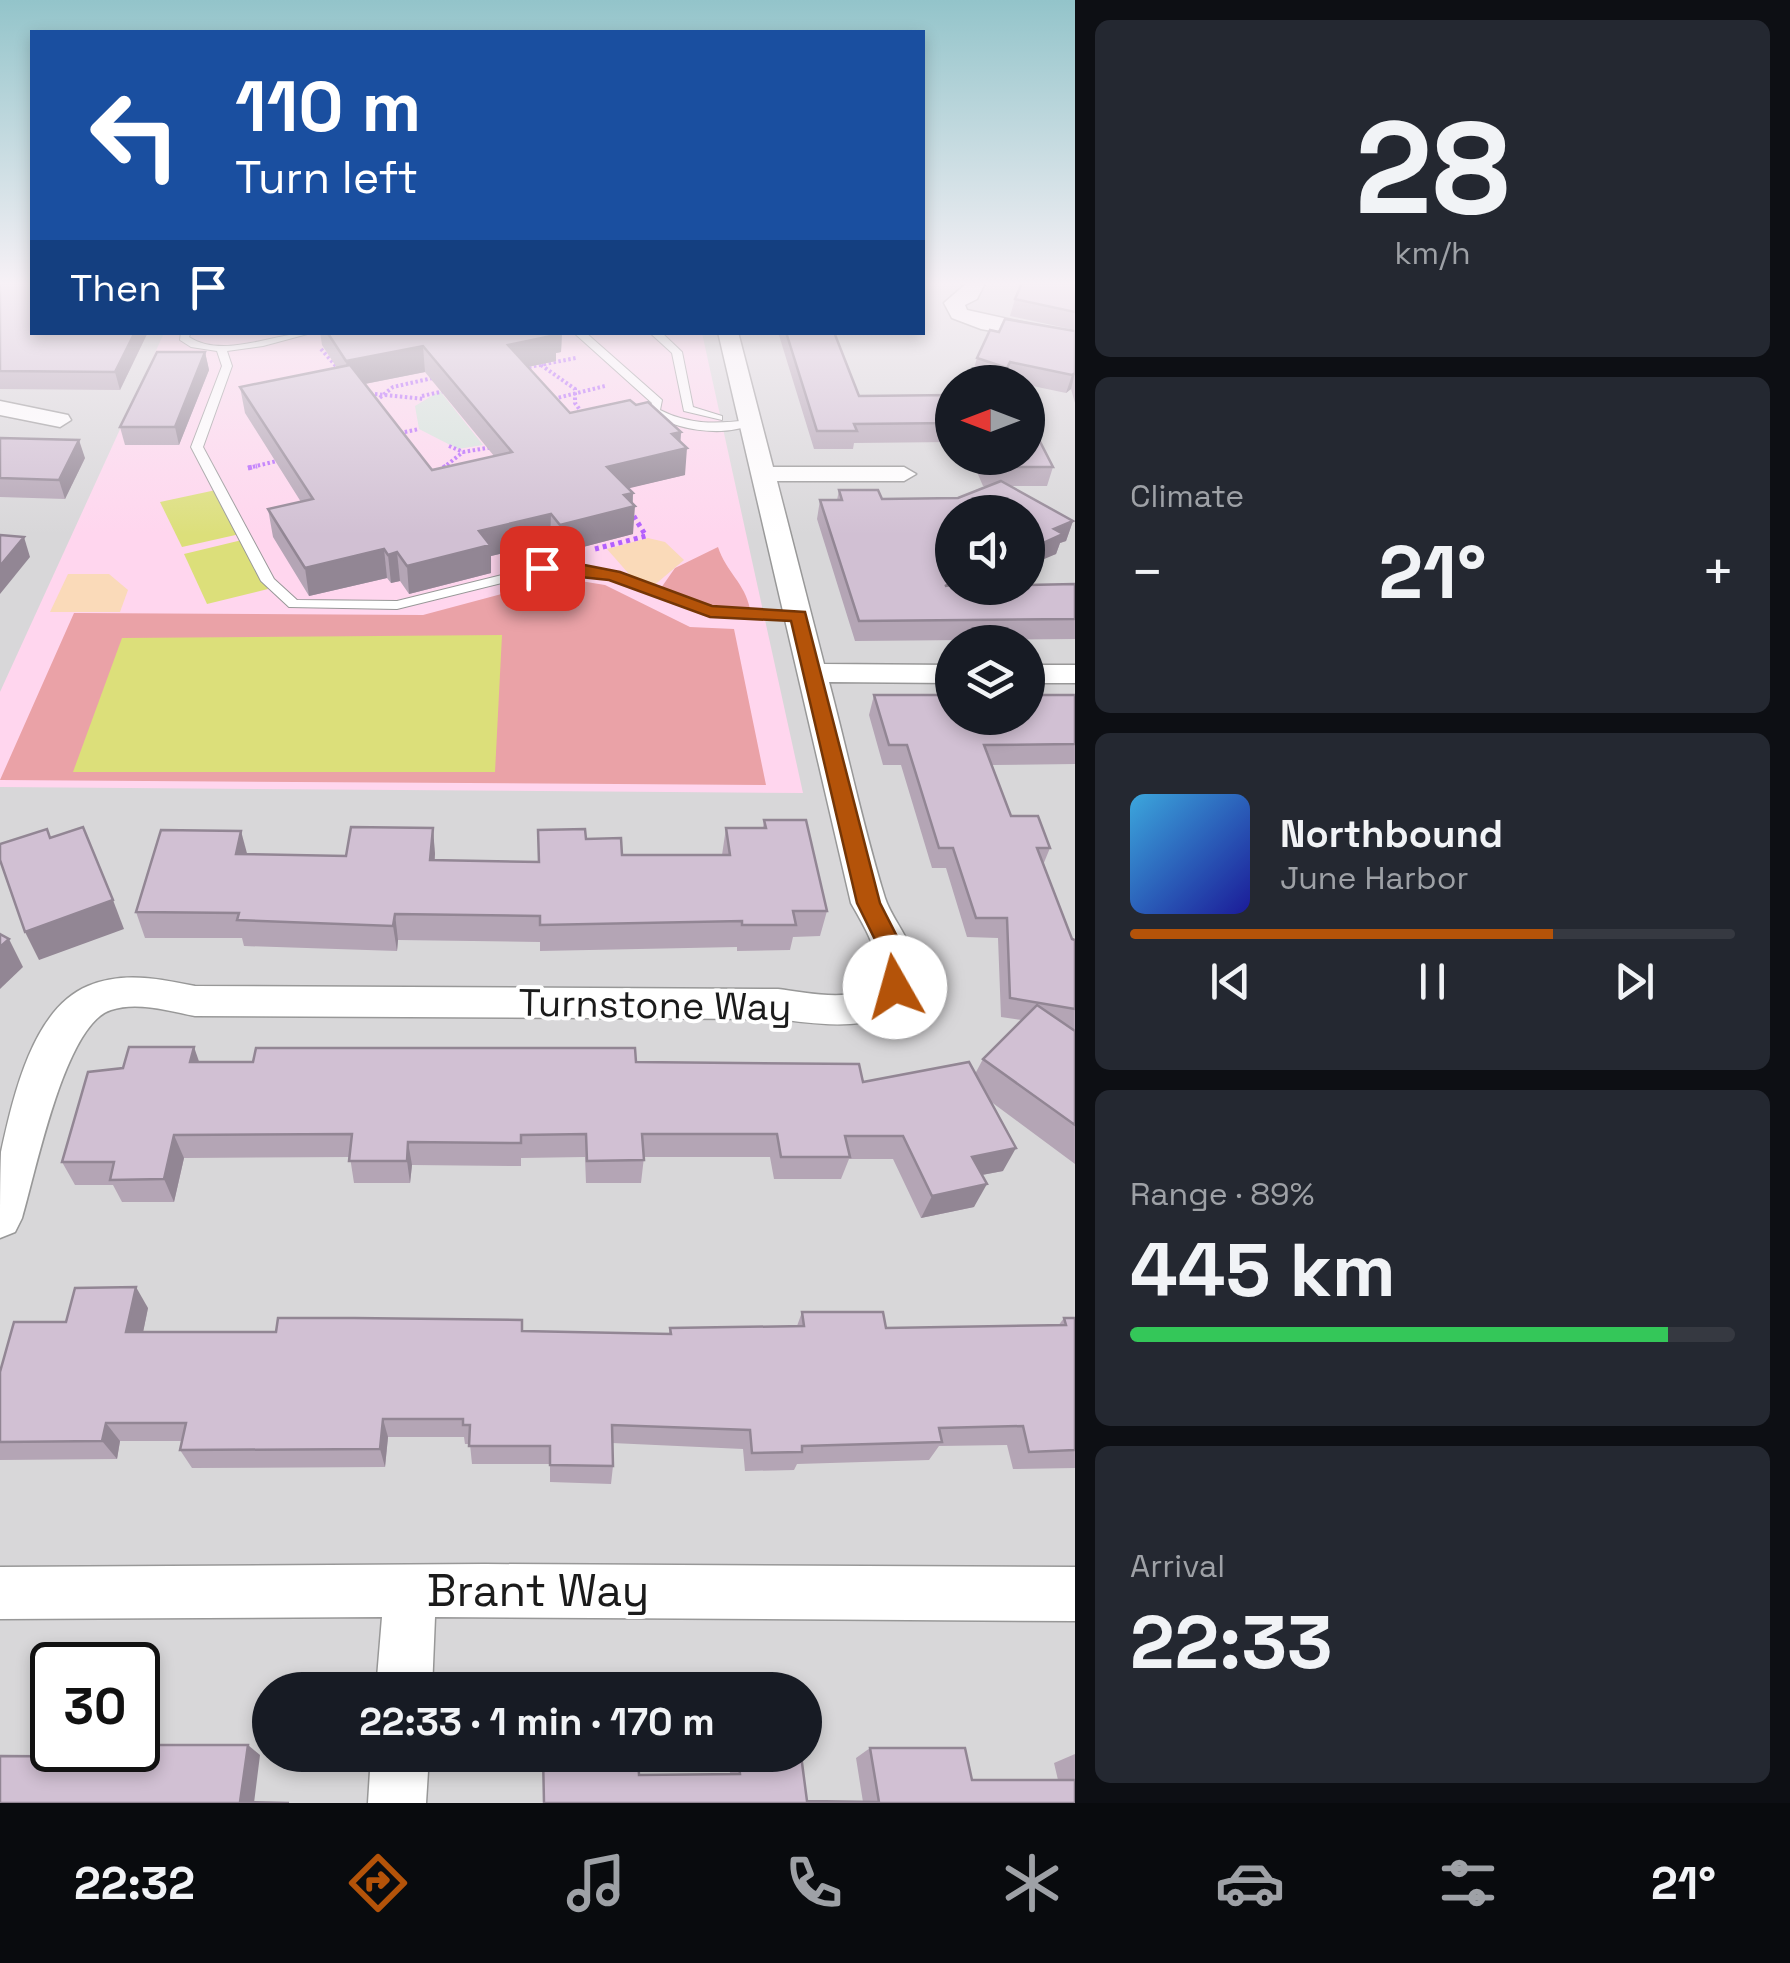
<!DOCTYPE html>
<meta charset="utf-8">
<style>
body{margin:0;font-family:"Space Grotesk",sans-serif;background:#242831;color:#f1f3f6;height:100vh;display:flex;flex-direction:column;font-size:38px;white-space:nowrap}
*{box-sizing:border-box;margin:0}
p{font-size:32px;color:#9ea1a6}
.icon{flex:none;width:55px;height:55px;fill:none;stroke:currentColor;stroke-width:2;stroke-linecap:round;stroke-linejoin:round}
.map{position:relative;flex:1;overflow:hidden}
.panel{display:flex;flex-direction:column;gap:20px;padding:20px;background:#0d0f14;width:715px}
.panel>*{flex:none}
.banner{position:absolute;left:30px;top:30px;width:895px;height:305px;border-radius:0px;box-shadow:0 5px 15px #0003;background:#1a4fa0;color:#fff;overflow:hidden}
.needle{width:65px;rotate:270deg}
.buttons{position:absolute;left:935px;top:365px;display:grid;gap:20px}
.buttons a{display:grid;place-items:center;width:110px;height:110px;border-radius:50%;background:#171b24;box-shadow:0 5px 15px #0003;font-size:50px}
.speed{position:absolute;left:30px;top:1642px;display:flex;gap:20px;font-size:50px;font-weight:700;text-align:center}
.speed>*{display:grid;place-content:center;width:130px;height:130px;border-radius:50%;background:#171b24;box-shadow:0 5px 15px #0003;line-height:1}
.speed .limit{border:5px solid #111;border-radius:15px;background:#fff;color:#111}
.pin{position:absolute;display:grid;place-items:center;width:85px;height:85px;color:#fff;margin:-42px;border-radius:20px;box-shadow:0 5px 15px #0006}
.me{position:absolute;width:110px;margin:-55px;rotate:353deg;stroke-linejoin:round;filter:drop-shadow(0 0 8px #0008)}
.turn{display:flex;align-items:center;gap:35px;height:210px;padding:0 40px;font-size:45px}
.turn .icon{width:130px;height:130px;stroke-width:2.5}
.turn b{display:block;font-size:70px;line-height:85px}
.then{display:flex;align-items:center;height:95px;padding:0 40px;background:#0003;gap:20px;font-size:38px}
.big{font-size:75px;font-weight:700;line-height:1.1}
.panel .card{flex:1;display:flex;flex-direction:column;justify-content:center;gap:15px;min-width:0;padding:0 35px;border-radius:15px;background:#242831}
.panel .dial{align-items:center;gap:0}
.dial b{font-size:130px;line-height:1}
.song{display:flex;align-items:center;gap:30px}
.cover{width:120px;height:120px;border-radius:15px;background:linear-gradient(135deg,hsl(200 70% 55%),hsl(240 70% 35%))}
.played{height:10px;border-radius:5px;background:linear-gradient(90deg,#b45309 70%,#363941 70%)}
.keys{display:flex;justify-content:space-around;direction:ltr}
.heat{display:flex;justify-content:space-between;align-items:center;font-size:55px;direction:ltr}
.charge{height:15px;border-radius:8px;background:linear-gradient(90deg,#34c759 89%,#363941 0)}
.trip{position:absolute;left:252px;top:1672px;width:570px;height:100px;border-radius:50px;background:#171b24;box-shadow:0 5px 15px #0003;font-weight:700;line-height:100px;text-align:center}
.tab-bar{display:flex;height:160px;justify-content:space-around;align-items:center;background:#090b0e;color:#9ea1a6}
.tab-bar .icon{width:70px;height:70px}
.tab-bar .active{color:#b45309}
.tab-bar b{font-size:45px;color:#f1f3f6}
main{display:flex;flex:1;min-height:0}
.map>svg:first-child{display:block}
.residential{fill:#d8d7d9;fill-rule:evenodd}
.education{fill:#ffd6ee}
.grass{fill:#eaa2a7}
.park{fill:#fadab9}
.pitch{fill:#dcdf7a}
.plaza{fill:#d4e2da}
.lines{fill:none;stroke-linecap:round;stroke-linejoin:round}
.service-casing{stroke:#989898;stroke-width:2}
.minor-casing{stroke:#989898;stroke-width:3}
.path-far1{stroke:#b360fd;stroke-width:4;stroke-dasharray:2.5 2.5;stroke-linecap:butt}
.path{stroke:#b360fd;stroke-width:5;stroke-dasharray:4 4;stroke-linecap:butt}
.service{fill:#fff;fill-rule:evenodd}
.minor{fill:#fff;fill-rule:evenodd}
.wall{fill:#b4a5b5;fill-rule:evenodd}
.shaded-wall{fill:#928694}
.building{fill:#d1c0d3;stroke:#928694;stroke-width:2.5}
.route{fill:#b45309;stroke:#753606;stroke-width:2.5}
.labels{text-anchor:middle;stroke-width:8;stroke-linejoin:round;paint-order:stroke}
.street-label{font-size:38px;fill:#1b1b1b;stroke:#fff}
.near-street-label{font-size:45px;fill:#1b1b1b;stroke:#fff}
</style>
<main>
<div class="map">
<svg width="1075" height="1803" viewBox="0 0 1075 1803">
<rect width="100%" height="100%" fill="#eddfec"/>
<!-- residential -->
<path class="residential" d="M0,283l32,49h890l1,-49h152v1520h-1075zM952,382h76v76h-76zM952,512h76v76h-76zM952,642h76v76h-76zM52,1665h86v85h-86zM270,1690h535v65h-535z"/>
<!-- education -->
<polygon class="education" points="164,333 702,333 803,793 0,787 0,692"/>
<!-- grass -->
<g class="grass">
<path d="M718,547c8,25 27,36 32,62 -33,1 -61,-3 -89,-21l14,-20z"/>
<polygon points="562,578 605,585 690,627 734,629 766,785 0,780 74,613 423,615"/>
</g>
<!-- park -->
<g class="park">
<polygon points="648,538 665,542 684,560 651,588 636,582 607,549"/>
<polygon points="68,574 109,574 128,590 120,612 50,612"/>
</g>
<!-- pitch -->
<g class="pitch">
<polygon points="216,490 240,534 182,547 160,502"/>
<polygon points="242,540 268,589 207,604 184,554"/>
<polygon points="502,635 495,772 73,772 122,638"/>
</g>
<!-- plaza -->
<polygon class="plaza" points="440,391 483,445 458,449 419,429 415,406"/>
<g class="lines">
<defs>
<g id="service">
<path d="M181,332h10l-2,5c35,23 87,-5 126,-5l-52,14 -36,5 5,15 -29,81 71,132 23,21 100,1 157,-39 65,11 93,35 86,3 7,4 -7,4 -88,-3 -99,-37 -57,-9 -157,39 -108,-2 -28,-26 -70,-134 31,-81 -5,-15 -26,-4 -11,-7z"/>
<path d="M573,332h12l77,68 -2,10c29,15 57,14 89,10l6,3c-30,15 -80,8 -107,-12l4,-8z"/>
<polygon points="649,332 661,332 682,352 693,407 722,416 722,420 684,411 672,353"/>
</g>
<g id="minor">
<polygon points="967,283 985,283 977,299 965,305 967,310 1075,334 1075,346 981,329 952,318 944,303"/>
<path d="M718,332h20l35,135h131l12,7 -12,7h-127l47,183 128,1v18l-123,-1c19,72 34,145 56,216 8,24 29,43 30,70 1,10 -2,21 -7,29 -26,38 -91,27 -130,22l-583,-3c-26,-5 -58,-15 -84,-6 -46,14 -75,161 -89,208l-7,14 -15,6c0,-27 0,-60 1,-86 12,-54 31,-143 87,-166 35,-15 72,-7 107,0l583,3c28,3 79,16 99,-8 4,-29 -12,-53 -26,-78z"/>
<polygon points="0,401 68,415 71,420 60,427 0,415"/>
<rect x="1028" y="665" width="47" height="18"/>
<polygon points="485,1564 1075,1567 1075,1621 435,1617 432,1690 376,1690 382,1617 0,1619 0,1567"/>
<polygon points="371,1755 429,1755 426,1803 368,1803"/>
</g>
</defs>
<!-- service casing -->
<use href="#service" class="service-casing"/>
<!-- minor casing -->
<use href="#minor" class="minor-casing"/>
<!-- path-far1 -->
<g class="path-far1">
<polyline points="321,349 342,373"/>
<polyline points="541,365 575,389 575,403 585,417"/>
<polyline points="524,368 576,358"/>
<polyline points="365,393 424,399"/>
<polyline points="422,396 449,390"/>
<polyline points="549,400 605,386"/>
<polyline points="372,404 393,387 437,377"/>
<polyline points="395,434 419,429"/>
<polyline points="449,446 463,452 493,447"/>
<polyline points="248,468 281,460"/>
<polyline points="443,468 463,452"/>
</g>
<!-- path -->
<g class="path">
<polyline points="248,468 257,466"/>
<polyline points="437,473 446,466"/>
<polyline points="595,549 646,536 630,510"/>
</g>
<!-- service -->
<use href="#service" class="service"/>
<!-- minor -->
<use href="#minor" class="minor"/>
</g>
<!-- wall -->
<g class="wall">
<polygon points="0,283 32,332 148,332 120,390 0,389"/>
<polygon points="1075,283 1075,330 1010,316 1015,299"/>
<polygon points="1075,331 1075,403 1071,389 1066,393 1028,385 1028,382 1004,380 1003,382 993,382 972,375 977,358 999,332"/>
<path d="M320,332h242l-1,20 -5,1v8l-28,6 42,46 66,-8 45,27 -1,9 5,34 -57,13 5,5v41l-73,19 -10,-11 -59,14v17l-82,21 -9,-13 -9,2 -4,-5 -78,18 -36,-59 -5,-28 33,-7 -56,-89 -5,-26 97,-19 -15,-23zM425,372l69,84 -62,14 -67,-86z"/>
<polygon points="778,332 834,332 859,396 952,395 952,436 951,442 854,443 853,449 814,449"/>
<polygon points="205,352 209,370 179,445 125,445 120,427"/>
<polygon points="0,438 85,458 65,499 0,497"/>
<polygon points="971,458 1028,458 1053,467 1047,486 1010,486 1073,521 1066,541 1060,543 1056,554 952,588 1075,584 1075,639 855,641 817,519 820,500 837,500 839,490 882,499 958,498 989,486 983,486"/>
<polygon points="874,695 1075,695 1075,764 992,765 1011,816 1050,848 1043,865 1072,939 1075,940 1075,1030 1073,1029 1075,1031 1075,1164 990,1101 1003,1171 982,1175 974,1207 921,1218 893,1159 849,1159 841,1179 774,1179 770,1157 644,1157 641,1183 586,1183 585,1157 521,1158 521,1166 412,1165 410,1183 354,1183 350,1157 184,1158 174,1202 122,1202 113,1185 75,1185 62,1162 123,1068 200,1062 636,1062 863,1082 975,1074 983,1059 1022,1020 1001,1017 998,938 967,937 946,868 932,868 901,765 883,765 869,715"/>
<polygon points="764,820 827,911 820,936 793,937 790,950 737,951 737,947 540,951 540,942 398,940 397,951 244,946 242,938 145,938 136,912 247,854 346,856 433,828 435,860 538,862 586,839 622,855 722,855 726,828 763,828"/>
<polygon points="148,1308 143,1332 522,1331 669,1334 670,1328 797,1326 802,1312 886,1328 1058,1326 1064,1318 1075,1318 1075,1468 1013,1469 1007,1445 939,1446 929,1460 797,1464 794,1470 745,1471 743,1449 612,1443 613,1466 611,1484 550,1482 550,1464 472,1464 470,1444 465,1444 464,1437 388,1437 385,1467 192,1468 180,1450 182,1441 120,1441 117,1459 0,1460 0,1372 66,1322"/>
<polygon points="870,1748 972,1780 1058,1780 1054,1763 1075,1754 1075,1803 543,1803 639,1775 730,1774 729,1755 801,1755 807,1801 863,1802 856,1758"/>
</g>
<!-- shaded-wall -->
<g class="shaded-wall">
<polygon points="135,332 148,332 120,390 115,372"/>
<polygon points="550,332 562,332 561,352 556,353 556,361 508,371 508,345"/>
<polygon points="423,346 425,372 349,387 346,361"/>
<polygon points="205,352 209,370 179,445 175,427"/>
<polygon points="1075,373 1071,389 1066,393 1072,375"/>
<polygon points="681,432 680,449 687,448 685,475 605,494 607,467 672,434"/>
<polygon points="79,440 85,458 65,499 59,480"/>
<polygon points="633,493 632,507 635,506 633,534 560,553 560,525 624,495"/>
<polygon points="551,514 550,542 491,556 491,573 409,594 407,566 479,531"/>
<polygon points="1073,521 1066,541 1060,543 1056,554 1028,566 1028,550 1054,529"/>
<polygon points="24,537 30,557 0,594 0,566"/>
<polygon points="384,549 387,578 309,596 305,568"/>
<polygon points="397,552 400,581 391,583 388,555"/>
<polygon points="433,828 435,854 432,886 430,860"/>
<polygon points="241,831 248,857 236,854"/>
<polygon points="113,900 124,929 39,960 25,932"/>
<polygon points="395,914 398,940 397,951 393,926"/>
<polygon points="9,939 23,967 0,989 0,947"/>
<polygon points="194,1047 202,1070 190,1062"/>
<polygon points="174,1135 184,1158 174,1202 164,1179"/>
<polygon points="408,1142 412,1165 410,1183 407,1161"/>
<polygon points="1016,1148 1003,1171 960,1179 972,1157"/>
<polygon points="987,1184 974,1207 921,1218 932,1196"/>
<polygon points="136,1287 148,1308 139,1352 126,1332"/>
<polygon points="383,1419 388,1437 385,1467 380,1449"/>
<polygon points="106,1423 120,1441 117,1459 102,1441"/>
<polygon points="248,1745 260,1755 254,1803 240,1802"/>
</g>
<!-- building -->
<g class="building">
<polygon points="0,283 32,283 32,332 135,332 115,372 0,371"/>
<polygon points="1022,283 1075,283 1075,312 1015,299"/>
<polygon points="1005,319 1075,331 1075,373 1072,375 1010,362 1007,368 977,358 990,330 999,332"/>
<polygon points="327,332 553,332 556,335 508,345 570,413 630,400 636,405 648,402 681,432 672,434 687,448 607,467 633,493 624,495 635,506 560,525 551,514 479,531 490,545 407,566 397,552 388,555 384,549 305,568 268,509 313,499 240,387 350,365 432,470 512,452 423,346 346,361"/>
<polygon points="786,332 834,332 859,396 952,395 952,423 854,424 857,431 817,431"/>
<polygon points="157,352 205,352 175,427 120,427"/>
<polygon points="1028,429 1035,432 1053,467 989,467 985,458 1028,458"/>
<polygon points="0,438 79,440 59,480 0,478"/>
<polygon points="1001,481 1073,521 1054,529 1063,534 1028,550 1028,512 952,512 952,582 945,586 952,585 952,588 1028,588 1028,585 1075,584 1075,619 859,621 820,500 842,500 839,490 878,490 882,499 958,498"/>
<polygon points="0,535 24,537 0,566"/>
<polygon points="874,695 952,695 952,718 1028,718 1028,695 1075,695 1075,744 984,745 1011,816 1038,816 1050,848 1037,848 1072,939 1075,940 1075,1009 1010,998 1007,918 976,918 953,848 939,848 907,745 889,745"/>
<polygon points="764,820 806,820 827,911 793,911 796,925 742,925 742,921 540,925 540,916 395,914 393,926 237,920 239,913 136,912 161,830 241,831 236,854 346,856 351,827 433,828 430,860 539,862 538,830 585,829 586,839 621,838 622,855 730,855 726,828 766,828"/>
<polygon points="83,827 113,900 25,932 0,860 0,844 47,829 50,838"/>
<polygon points="0,934 9,939 0,947"/>
<polygon points="1037,1005 1075,1031 1075,1125 983,1059"/>
<polygon points="129,1047 194,1047 190,1062 253,1062 256,1048 635,1048 636,1062 859,1064 863,1082 969,1062 1016,1148 972,1157 987,1184 932,1196 903,1136 845,1136 850,1157 781,1157 777,1134 642,1134 644,1160 587,1161 586,1134 521,1135 521,1143 408,1142 407,1161 349,1161 352,1134 174,1135 164,1179 110,1180 114,1162 62,1162 88,1072 123,1068"/>
<polygon points="136,1287 126,1332 276,1332 278,1318 354,1318 522,1320 522,1331 671,1334 670,1328 804,1326 802,1312 883,1312 886,1328 1066,1325 1064,1318 1075,1318 1075,1450 1029,1452 1023,1426 939,1428 942,1442 802,1446 802,1452 752,1453 750,1430 612,1425 613,1466 550,1465 550,1446 469,1446 470,1425 463,1425 463,1419 383,1419 380,1449 180,1450 186,1423 106,1423 102,1441 0,1442 0,1372 14,1322 66,1322 75,1288"/>
<polygon points="153,1745 248,1745 240,1802 289,1803 0,1803 0,1756 151,1757"/>
<polygon points="870,1748 965,1748 972,1780 1075,1780 1075,1803 544,1803 543,1755 638,1755 639,1775 740,1774 738,1755 801,1755 807,1801 879,1802"/>
</g>
<!-- sky -->
<linearGradient id="sky" x2="0" y2="1"><stop stop-color="#93c4ca"/><stop offset="0.53" stop-color="#f7f1f6"/><stop offset="1" stop-color="#f7f1f6" stop-opacity="0"/></linearGradient>
<rect width="1075" height="535" fill="url(#sky)"/>
<!-- route -->
<polygon class="route" points="569,562 620,572 712,606 805,612 880,903 910,962 904,994 895,996 883,987 886,962 857,903 791,621 710,617 609,580 542,573 534,568 542,563"/>
<g class="labels">
<!-- street labels -->
<g class="street-label">
<text transform="translate(655 1005) rotate(1)" y="13">Turnstone Way</text>
</g>
<!-- near-street labels -->
<g class="near-street-label">
<text x="538" y="1606">Brant Way</text>
</g>
</g>
</svg>
<div class="buttons">
<a><svg class="needle" viewBox="-14 -14 28 28"><path d="M0-13l5 13h-10z" fill="#e53935"/><path d="M0 13l5-13h-10z" fill="#9ea1a6"/></svg></a>
<a><svg class="icon" aria-label="sound" viewBox="0 0 24 24"><path d="M4 9h4l5-4v14l-5-4H4zM17 9q2 3 0 6"/></svg></a>
<a><svg class="icon" aria-label="layers" viewBox="0 0 24 24"><path d="M12 4l9 5-9 5-9-5zM3 14l9 5 9-5"/></svg></a>
</div>
<div class="speed"><div class="limit">30</div></div>
<div class="pin" style="left:542px;top:568px;background:#d93025"><svg class="icon" aria-label="arrive" viewBox="0 0 24 24"><path d="M6 21V4h12l-3 4 3 4H6"/></svg></div>
<svg class="me" style="left:895px;top:987px" viewBox="-20 -20 40 40"><circle r="19" fill="#fff"/><path d="M0-13L10 11 0 6-10 11z" fill="#b45309"/></svg>
<div class="trip">22:33 · 1 min · 170 m</div>
<div class="banner">
<div class="turn"><svg class="icon" aria-label="left" viewBox="0 0 24 24"><path d="M17 20v-9H6M10 6l-5 5 5 5"/></svg><div><b>110 m</b>Turn left</div></div>
<div class="then">Then<svg class="icon" aria-label="arrive" viewBox="0 0 24 24"><path d="M6 21V4h12l-3 4 3 4H6"/></svg></div>
</div>
</div>
<section class="panel">
<div class="card dial"><b>28</b><p>km/h</p></div>
<div class="card"><p>Climate</p>
<div class="heat"><a>−</a><b class="big">21°</b><a>+</a></div>
</div>
<div class="card">
<div class="song"><i class="cover"></i><div><b>Northbound</b><p>June Harbor</p></div></div>
<div class="played"></div>
<div class="keys"><svg class="icon" aria-label="previous" viewBox="0 0 24 24"><path d="M18 5L8 12l10 7zM5 5v14"/></svg><svg class="icon" aria-label="pause" viewBox="0 0 24 24"><path d="M8 5v14M16 5v14"/></svg><svg class="icon" aria-label="next" viewBox="0 0 24 24"><path d="M6 5l10 7-10 7zM19 5v14"/></svg></div>
</div>
<div class="card"><p>Range · 89%</p><b class="big">445 km</b><div class="charge"></div></div>
<div class="card"><p>Arrival</p><b class="big">22:33</b></div>
</section>
</main>
<nav class="tab-bar">
<b>22:32</b>
<svg class="icon active" aria-label="directions" viewBox="0 0 24 24"><path d="M12 3l9 9-9 9-9-9zM9 14v-3h6M13 9l2 2-2 2"/></svg>
<svg class="icon" aria-label="music" viewBox="0 0 24 24"><path d="M9 18V5l10-2v13"/><circle cx="6" cy="18" r="3"/><circle cx="16" cy="16" r="3"/></svg>
<svg class="icon" aria-label="phone" viewBox="0 0 24 24"><path d="M5 4h4l2 5-3 2q2 4 5 5l2-3 5 2v4C11 20 4 13 5 4z"/></svg>
<svg class="icon" aria-label="climate" viewBox="0 0 24 24"><path d="M12 3v18M4 7l16 10M4 17L20 7"/></svg>
<svg class="icon" aria-label="car" viewBox="0 0 24 24"><path d="M5 17H2v-5l4-1 3-4h7l3 4 3 1v5h-3M9 17h6M6 11h13"/><circle cx="7" cy="17" r="2"/><circle cx="17" cy="17" r="2"/></svg>
<svg class="icon" aria-label="filters" viewBox="0 0 24 24"><path d="M4 7h16M4 17h16"/><circle cx="9" cy="7" r="2"/><circle cx="15" cy="17" r="2"/></svg>
<b>21°</b>
</nav>
